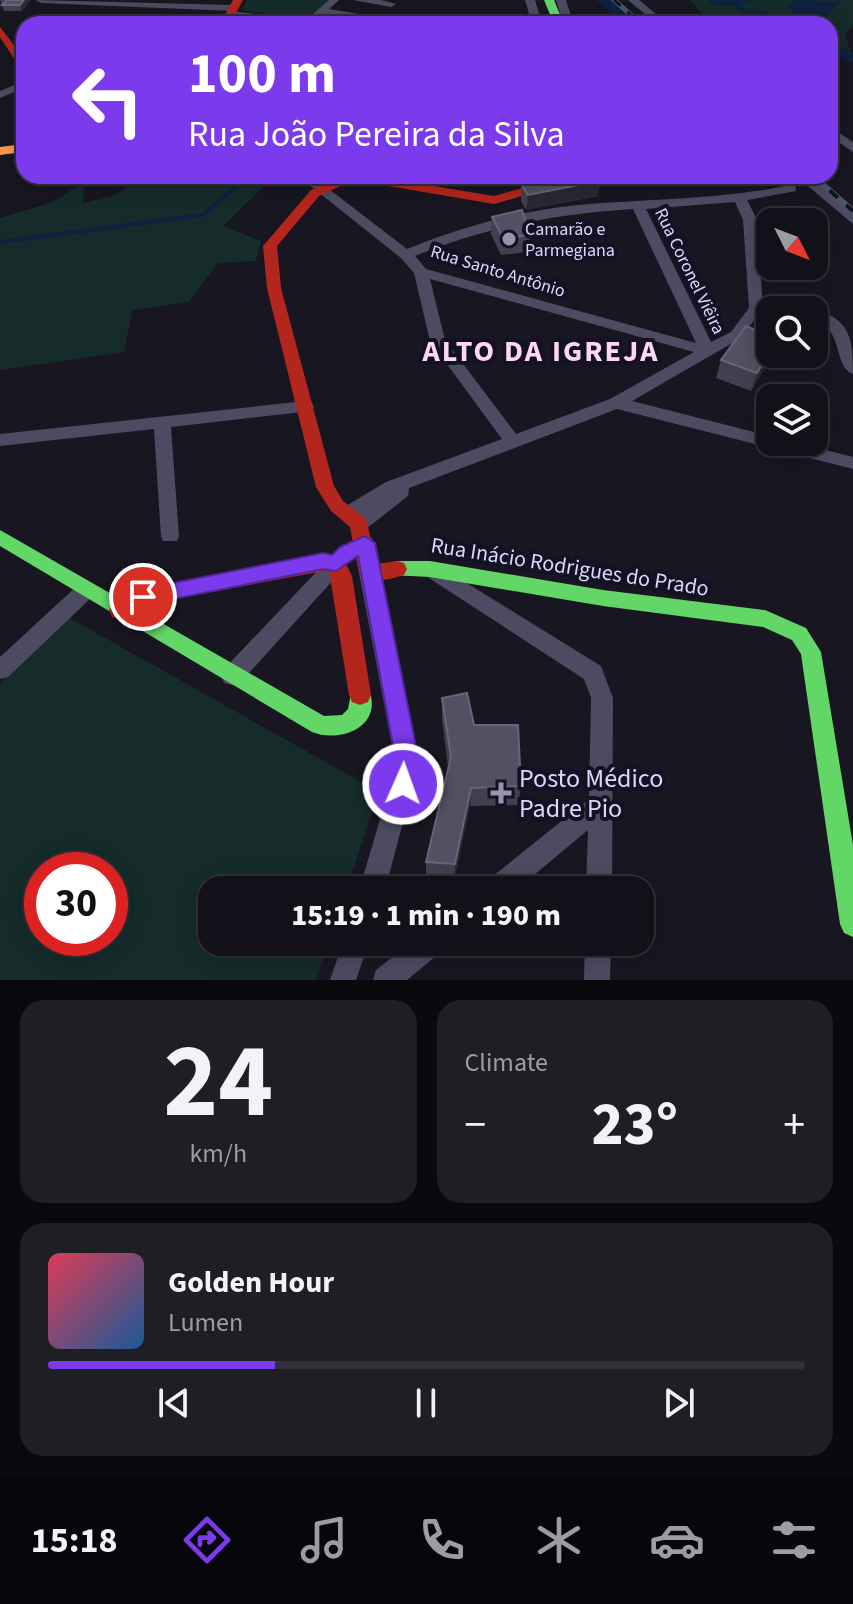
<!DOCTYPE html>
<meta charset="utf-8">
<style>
body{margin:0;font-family:"Source Sans 3",sans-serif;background:#1f1e25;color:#f1f3f6;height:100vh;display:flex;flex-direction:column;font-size:30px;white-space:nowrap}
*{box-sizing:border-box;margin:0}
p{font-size:26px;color:#9c9da2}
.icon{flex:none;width:44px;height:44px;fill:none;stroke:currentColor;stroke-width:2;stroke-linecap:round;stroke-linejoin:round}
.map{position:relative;height:980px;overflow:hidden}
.details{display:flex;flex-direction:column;gap:20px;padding:20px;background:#0a090d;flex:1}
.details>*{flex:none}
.top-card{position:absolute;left:16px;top:16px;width:822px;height:168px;border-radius:24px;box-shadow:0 4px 20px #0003,0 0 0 2px #313037;background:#7c3aed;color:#fff;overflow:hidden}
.needle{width:52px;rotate:132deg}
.fabs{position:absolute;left:756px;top:208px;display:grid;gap:16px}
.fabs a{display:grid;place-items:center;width:72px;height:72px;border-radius:16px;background:#121018;box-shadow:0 4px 20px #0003,0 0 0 2px #313037;font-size:40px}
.speed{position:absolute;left:24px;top:852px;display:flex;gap:16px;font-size:40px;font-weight:700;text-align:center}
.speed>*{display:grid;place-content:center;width:104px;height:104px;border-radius:50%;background:#121018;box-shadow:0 4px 20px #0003,0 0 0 2px #313037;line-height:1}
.speed .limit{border:12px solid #d22;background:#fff;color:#111}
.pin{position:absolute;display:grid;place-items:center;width:68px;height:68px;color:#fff;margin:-34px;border:4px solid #fff;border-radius:50%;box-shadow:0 2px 8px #0007}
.me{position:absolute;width:88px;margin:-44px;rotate:2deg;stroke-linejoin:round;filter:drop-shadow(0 0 6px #0008)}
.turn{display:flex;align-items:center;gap:28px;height:168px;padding:0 40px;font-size:36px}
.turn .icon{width:104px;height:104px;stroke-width:2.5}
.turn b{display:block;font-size:56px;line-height:68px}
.big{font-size:60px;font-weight:800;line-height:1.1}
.details .card{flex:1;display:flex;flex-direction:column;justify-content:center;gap:12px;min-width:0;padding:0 28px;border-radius:24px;background:#1f1e25}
.details .dial{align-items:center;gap:0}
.dial b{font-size:104px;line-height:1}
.song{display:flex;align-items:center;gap:24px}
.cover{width:96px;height:96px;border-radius:12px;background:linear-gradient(135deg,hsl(350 70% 55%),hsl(210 70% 35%))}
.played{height:8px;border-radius:4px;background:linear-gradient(90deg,#7c3aed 30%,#313037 30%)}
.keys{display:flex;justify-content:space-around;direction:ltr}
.heat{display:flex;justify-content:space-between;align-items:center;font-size:44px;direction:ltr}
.details .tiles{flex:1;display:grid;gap:20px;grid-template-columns:1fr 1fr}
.card:last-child{grid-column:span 2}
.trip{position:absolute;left:198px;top:876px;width:456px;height:80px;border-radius:24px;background:#121018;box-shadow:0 4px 20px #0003,0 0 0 2px #313037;font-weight:800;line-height:80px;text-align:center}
.tab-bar{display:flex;height:128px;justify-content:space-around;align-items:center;background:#07060a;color:#9c9da2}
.tab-bar .icon{width:56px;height:56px}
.tab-bar .selected{color:#7c3aed}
.tab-bar b{font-size:36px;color:#f1f3f6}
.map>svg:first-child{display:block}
.green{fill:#152c2b;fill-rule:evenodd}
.water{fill:#0f213e}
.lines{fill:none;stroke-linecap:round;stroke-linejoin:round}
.stream{stroke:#0f213e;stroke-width:4}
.river{fill:#0f213e;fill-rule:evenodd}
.street{fill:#4c4b61;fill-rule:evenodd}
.fast{fill:#63d668;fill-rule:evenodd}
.slow{fill:#ff974d;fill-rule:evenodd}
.jam{fill:#b3261e;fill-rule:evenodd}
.rail-far1-casing{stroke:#465967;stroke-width:5}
.rail-casing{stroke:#465967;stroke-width:6}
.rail-far1{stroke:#141125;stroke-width:3;stroke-dasharray:9;stroke-linecap:butt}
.rail{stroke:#141125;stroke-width:4;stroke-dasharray:11;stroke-linecap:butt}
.wall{fill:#423f4f}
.shaded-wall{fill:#2a2834}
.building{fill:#525062;stroke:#68657a;stroke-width:2}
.route{fill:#7c3aed;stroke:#51269a;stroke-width:2}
.poi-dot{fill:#9794af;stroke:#141125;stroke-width:3}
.labels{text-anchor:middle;stroke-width:8;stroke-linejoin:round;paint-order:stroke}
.far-poi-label{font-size:18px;fill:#dbd8fc;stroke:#141125;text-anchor:start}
.far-street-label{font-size:18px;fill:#dbd8fc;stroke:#141125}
.street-label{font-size:22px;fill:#dbd8fc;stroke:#141125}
.near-poi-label{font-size:26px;fill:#dbd8fc;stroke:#141125;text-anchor:start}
.district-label{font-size:30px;font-weight:bold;letter-spacing:2px;fill:#fcd9f1;stroke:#141125}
</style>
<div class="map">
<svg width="853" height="980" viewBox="0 0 853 980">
<rect width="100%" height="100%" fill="#181620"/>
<!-- green -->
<g class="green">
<polygon points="247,0 330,0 311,20 241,10"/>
<polygon points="690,0 853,0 853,26 845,34 850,50 830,49 830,24 711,24"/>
<polygon points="202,176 247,176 263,187 223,226 261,241 256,261 218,263 189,302 132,310 124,352 0,370 0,218 53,202 84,182 83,203 114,196 130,185 182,183"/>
<path d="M68,617l311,175 -33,98h-134v52h117l-13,38h-316v-297zM42,870h68v68h-68z"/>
</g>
<!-- water -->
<polygon class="water" points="708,0 754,0 740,4 746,10 787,15 793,14 789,7 795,0 841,2 825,18 796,15 803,22 799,24 747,24 730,20 741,12 734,6 711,5"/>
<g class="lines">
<!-- stream -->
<polyline class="stream" points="0,242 203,215 248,176"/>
<!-- river -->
<g class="river">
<polygon points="596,0 612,0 639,24 623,24"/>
<polygon points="830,45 853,52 853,62 830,55"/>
</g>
<!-- street -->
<g class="street">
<polygon points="36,0 233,5 238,8 233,11 41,3"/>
<polygon points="329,0 339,0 329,9 384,18 379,21 324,14 313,24 292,24 226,14 231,11 306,20"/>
<polygon points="353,0 381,0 396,4 391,7"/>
<polygon points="525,0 535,0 542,24 532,24"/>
<polygon points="556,0 566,0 571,16 567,24 557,24 561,16"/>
<polygon points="628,0 639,0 668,24 657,24"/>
<polygon points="24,81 24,88 0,98 0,91"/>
<polygon points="830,127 853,142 853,152 830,136"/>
<path d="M298,176h14l95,73c55,-22 112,-38 171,-44 70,-6 139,-5 207,-19l-3,-10h12l2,15 -49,9 10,20 6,88 -2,3 -20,27 -109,63 138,35v6h24l59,15v12l-236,-60 -208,79 -1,8 -42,33h-14l-2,-5 2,-4 -11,-1 -2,-5 2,-5 45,-27 116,-43 -72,-98 -16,-68 -13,-15zM735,202l8,18 6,88 -18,24 -20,10 -65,-133zM633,209l63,134 -270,-74 -11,-13c71,-29 141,-42 218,-47zM430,279l264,73 -84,47 -94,35 -71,-94z"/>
<polygon points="796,176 809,176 853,213 853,224"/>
<path d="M814,309c37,10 39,31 39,65 -20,-7 -9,-45 -39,-55z"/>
<polygon points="306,401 312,403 314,407 312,411 171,427 179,536 177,541 163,541 161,536 154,429 0,446 0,434"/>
<polygon points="365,536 372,538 374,543 372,548 354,557 240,683 232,685 224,683 221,676 224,669 340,547"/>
<polygon points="436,564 601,666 613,698 612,890 586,890 588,830 516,890 483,890 487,881 589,799 591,698 584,679 429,578 426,572 429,566"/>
<polygon points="369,565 376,567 379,573 418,766 385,890 359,890 396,766 359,573 362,567"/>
<polygon points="85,583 92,585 95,591 92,597 8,677 0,679 0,657 78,585"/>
<polygon points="343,942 369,942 356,980 330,980"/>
<polygon points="412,942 446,942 442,951 407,980 373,980 376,970"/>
<polygon points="585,942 611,942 610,980 584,980"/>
</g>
<!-- fast -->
<g class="fast">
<polygon points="544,0 554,0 564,24 554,24"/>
<path d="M0,530l324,186 18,-1 6,-6 4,-21 8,-3 8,3c17,37 -26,56 -56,44l-312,-186z"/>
<polygon points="397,561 430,561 603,590 765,610 806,628 821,652 853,845 853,937 844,933 840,924 801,654 792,640 763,627 603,606 430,577 390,575 387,569 390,563"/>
</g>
<!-- slow -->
<polygon class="slow" points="24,144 24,152 0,155 0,147"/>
<!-- jam -->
<g class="jam">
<polygon points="233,0 243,0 230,24 220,24"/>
<polygon points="0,27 24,58 24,69 20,68 0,37"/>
<path d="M341,176h32l121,20 43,-12 1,-8h12l-3,13 -53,15 -141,-24 -34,16 -42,50 4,42 53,198 9,15 23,18 11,45 20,-3 7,2 3,6 -3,6c-12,4 -30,8 -42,4l-3,-6 -9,-46 -19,-16 -15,-24 -49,-199 -4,-42 48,-56z"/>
<polygon points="323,553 343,558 352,576 371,695 368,702 360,705 352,702 349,695 329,570 148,604 119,619 112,617 109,611 112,605 143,589"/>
</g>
<defs>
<polyline id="rail-far1" points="614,0 641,24"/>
<polyline id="rail" points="813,176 853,211"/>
</defs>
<!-- rail-far1 casing -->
<use href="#rail-far1" class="rail-far1-casing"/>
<!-- rail casing -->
<use href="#rail" class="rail-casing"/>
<!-- rail-far1 -->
<use href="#rail-far1" class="rail-far1"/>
<!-- rail -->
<use href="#rail" class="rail"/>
</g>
<!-- wall -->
<g class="wall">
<polygon points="0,0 30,0 22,11 4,11"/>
<polygon points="468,176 533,176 531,181"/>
<polygon points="522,186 598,196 526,210 521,201"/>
<polygon points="492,217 530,235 528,252 501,255 491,234"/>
<polygon points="773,354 751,391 716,378 721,360"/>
<polygon points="442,698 474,725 521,786 518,805 470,806 454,881 426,879 426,862 448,767 442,719"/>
</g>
<!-- shaded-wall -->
<g class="shaded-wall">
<polygon points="24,0 30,0 22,11 20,5"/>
<polygon points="600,181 598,196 526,210 528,195"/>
<polygon points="770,352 770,354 773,354 772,357 751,391 757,373"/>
<polygon points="471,788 470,806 454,881 455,864"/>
</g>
<!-- building -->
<g class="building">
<polygon points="7,0 24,0 20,5 2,5"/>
<polygon points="556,176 595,176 600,181 528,195 522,186"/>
<polygon points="522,210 530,235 503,238 492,217"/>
<polygon points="746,326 770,336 770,352 757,373 721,360"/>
<polygon points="467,693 474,725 518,725 521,786 471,788 455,864 426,862 451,757 442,698"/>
</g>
<!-- route -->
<polygon class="route" points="365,536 375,543 417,751 411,792 403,796 395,792 391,784 394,751 358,556 336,571 323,569 143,605 133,597 143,589 323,553 332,555 340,547"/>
<!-- markers -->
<g class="poi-dot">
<circle cx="509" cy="239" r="8"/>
<path d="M497 781h8v8h8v8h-8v8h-8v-8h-8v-8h8z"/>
</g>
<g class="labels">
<!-- far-poi labels -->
<g class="far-poi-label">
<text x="525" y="235">Camarão e<tspan x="525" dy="21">Parmegiana</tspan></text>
</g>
<!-- far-street labels -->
<g class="far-street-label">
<text transform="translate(498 271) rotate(17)" y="6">Rua Santo Antônio</text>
<text transform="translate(690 271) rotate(64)" y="6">Rua Coronel Viêira</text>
</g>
<!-- street labels -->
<g class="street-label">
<text transform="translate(570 566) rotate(9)" y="8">Rua Inácio Rodrigues do Prado</text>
</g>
<!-- near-poi labels -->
<g class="near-poi-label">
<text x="519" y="787">Posto Médico<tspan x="519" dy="30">Padre Pio</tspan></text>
</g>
<!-- district labels -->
<g class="district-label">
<text x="541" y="361">ALTO DA IGREJA</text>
</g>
</g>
</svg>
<div class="fabs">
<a><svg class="needle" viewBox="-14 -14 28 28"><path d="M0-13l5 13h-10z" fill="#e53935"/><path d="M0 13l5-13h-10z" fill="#9c9da2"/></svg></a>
<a><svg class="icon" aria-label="search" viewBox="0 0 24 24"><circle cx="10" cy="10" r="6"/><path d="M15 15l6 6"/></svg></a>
<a><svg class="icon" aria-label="layers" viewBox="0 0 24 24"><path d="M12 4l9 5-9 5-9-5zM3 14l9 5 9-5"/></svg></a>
</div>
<div class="speed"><div class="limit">30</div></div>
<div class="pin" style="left:143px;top:597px;background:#d93025"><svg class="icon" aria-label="arrive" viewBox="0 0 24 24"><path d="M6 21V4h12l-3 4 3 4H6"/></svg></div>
<svg class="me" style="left:403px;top:784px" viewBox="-20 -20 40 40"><circle r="17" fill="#7c3aed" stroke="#fff" stroke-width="3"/><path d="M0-11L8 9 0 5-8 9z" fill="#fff"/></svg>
<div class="trip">15:19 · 1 min · 190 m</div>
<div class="top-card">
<div class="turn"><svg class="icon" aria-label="left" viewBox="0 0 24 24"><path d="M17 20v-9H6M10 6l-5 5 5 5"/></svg><div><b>100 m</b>Rua João Pereira da Silva</div></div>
</div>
</div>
<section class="details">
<div class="tiles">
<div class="card dial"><b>24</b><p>km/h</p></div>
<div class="card"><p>Climate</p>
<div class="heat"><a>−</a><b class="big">23°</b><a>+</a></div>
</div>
<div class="card">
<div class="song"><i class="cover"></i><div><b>Golden Hour</b><p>Lumen</p></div></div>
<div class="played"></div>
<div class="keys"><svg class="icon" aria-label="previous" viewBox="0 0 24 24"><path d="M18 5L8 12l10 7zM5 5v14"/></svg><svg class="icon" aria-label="pause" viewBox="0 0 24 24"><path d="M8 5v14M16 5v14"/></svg><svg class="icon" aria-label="next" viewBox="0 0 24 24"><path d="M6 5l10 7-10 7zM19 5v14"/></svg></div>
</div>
</div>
</section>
<nav class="tab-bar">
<b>15:18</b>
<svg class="icon selected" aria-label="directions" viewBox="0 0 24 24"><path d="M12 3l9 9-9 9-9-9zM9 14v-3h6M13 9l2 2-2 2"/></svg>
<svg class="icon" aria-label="music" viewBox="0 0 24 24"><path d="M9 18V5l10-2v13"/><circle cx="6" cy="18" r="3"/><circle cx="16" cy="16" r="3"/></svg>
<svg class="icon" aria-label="phone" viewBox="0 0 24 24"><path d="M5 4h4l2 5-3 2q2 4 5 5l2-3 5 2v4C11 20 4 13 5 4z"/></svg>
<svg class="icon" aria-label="climate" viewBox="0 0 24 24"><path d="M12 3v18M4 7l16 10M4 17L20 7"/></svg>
<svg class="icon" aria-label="car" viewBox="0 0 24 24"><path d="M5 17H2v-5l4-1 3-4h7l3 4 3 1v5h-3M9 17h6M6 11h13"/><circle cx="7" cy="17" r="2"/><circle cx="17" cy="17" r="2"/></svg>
<svg class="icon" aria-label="filters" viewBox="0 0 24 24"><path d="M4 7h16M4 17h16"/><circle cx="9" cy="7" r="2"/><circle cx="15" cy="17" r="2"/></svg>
</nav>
